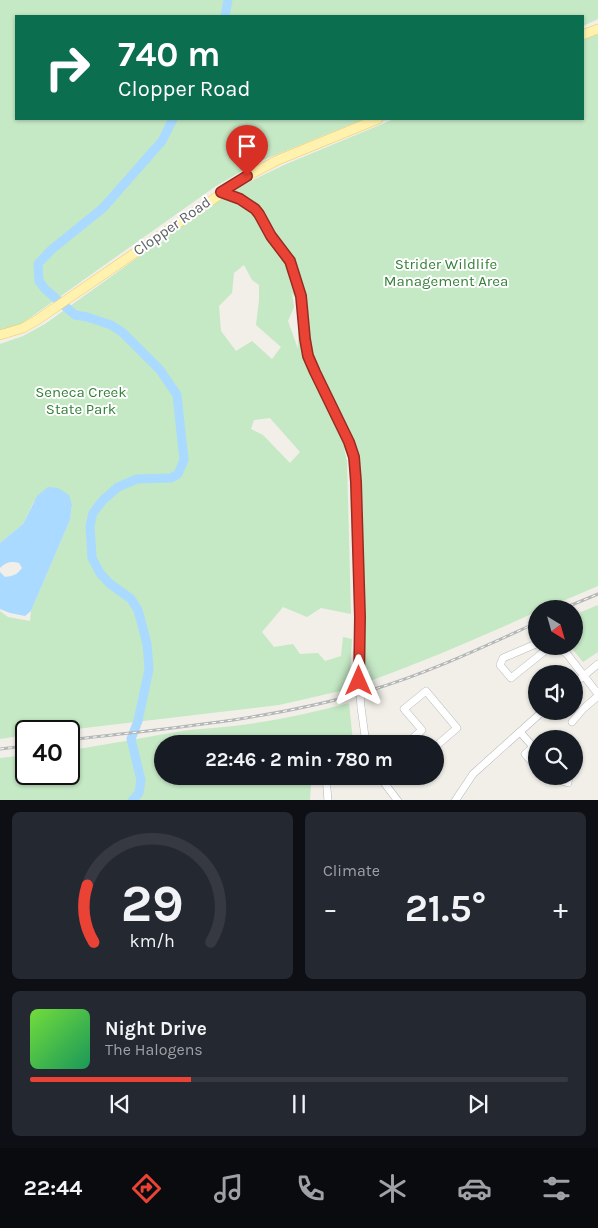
<!DOCTYPE html>
<meta charset="utf-8">
<style>
body{margin:0;font-family:Karla,sans-serif;background:#242831;color:#f1f3f6;height:100vh;display:flex;flex-direction:column;font-size:19px;white-space:nowrap}
*{box-sizing:border-box;margin:0}
p{font-size:16px;color:#9ea1a6}
.icon{flex:none;width:28px;height:28px;fill:none;stroke:currentColor;stroke-width:2;stroke-linecap:round;stroke-linejoin:round}
.map{position:relative;height:800px;overflow:hidden}
.side{display:flex;flex-direction:column;gap:12px;padding:12px;background:#0d0f14;flex:1}
.side>*{flex:none}
.hud{position:absolute;left:15px;top:15px;width:569px;height:105px;border-radius:0px;box-shadow:0 1px 4px #0004;background:#0b6e4f;color:#fff;overflow:hidden}
.needle{width:32px;rotate:143deg}
.buttons{position:absolute;left:528px;top:600px;display:grid;gap:10px}
.buttons a{display:grid;place-items:center;width:55px;height:55px;border-radius:50%;background:#171b24;box-shadow:0 1px 4px #0004;font-size:25px}
.speed{position:absolute;left:15px;top:720px;display:flex;gap:10px;font-size:25px;font-weight:700;text-align:center}
.speed>*{display:grid;place-content:center;width:65px;height:65px;border-radius:50%;background:#171b24;box-shadow:0 1px 4px #0004;line-height:1}
.speed .limit{border:2px solid #111;border-radius:8px;background:#fff;color:#111}
.pin{position:absolute;display:grid;place-items:center;width:42px;height:42px;color:#fff;margin:-51px -21px;border-radius:50% 50% 50% 0;rotate:-45deg;box-shadow:0 0 5px #0007}
.pin .icon{rotate:45deg}
.me{position:absolute;width:55px;margin:-28px;rotate:0deg;stroke-linejoin:round;filter:drop-shadow(0 0 4px #0008)}
.turn{display:flex;align-items:center;gap:18px;height:105px;padding:0 20px;font-size:22px}
.turn .icon{width:65px;height:65px;stroke-width:2.5}
.turn b{display:block;font-size:35px;line-height:42px}
.big{font-size:38px;font-weight:700;line-height:1.1}
.side .tile{flex:1;display:flex;flex-direction:column;justify-content:center;gap:8px;min-width:0;padding:0 18px;border-radius:8px;background:#242831}
.side .dial{align-items:center;gap:0}
.dial svg{height:130px;overflow:visible;fill:none;stroke:#363941;stroke-width:7;stroke-linecap:round;text-anchor:middle}
.dial text{fill:#f1f3f6;stroke:none}
.song{display:flex;align-items:center;gap:15px}
.cover{width:60px;height:60px;border-radius:8px;background:linear-gradient(135deg,hsl(100 70% 55%),hsl(150 70% 35%))}
.played{height:5px;border-radius:2px;background:linear-gradient(90deg,#ea4335 30%,#363941 30%)}
.keys{display:flex;justify-content:space-around;direction:ltr}
.heat{display:flex;justify-content:space-between;align-items:center;font-size:28px;direction:ltr}
.side .tiles{flex:1;display:grid;gap:12px;grid-template-columns:1fr 1fr}
.tile:last-child{grid-column:span 2}
.trip{position:absolute;left:154px;top:735px;width:290px;height:50px;border-radius:25px;background:#171b24;box-shadow:0 1px 4px #0004;font-weight:700;line-height:50px;text-align:center}
.tabs{display:flex;height:80px;justify-content:space-around;align-items:center;background:#090b0e;color:#9ea1a6}
.tabs .icon{width:35px;height:35px}
.tabs .on{color:#ea4335}
.tabs b{font-size:22px;color:#f1f3f6}
.map>svg:first-child{display:block}
.green{fill:#c5e8c5;fill-rule:evenodd}
.water{fill:#aadaff}
.lines{fill:none;stroke-linecap:round;stroke-linejoin:round}
.river{stroke:#aadaff;stroke-width:9}
.minor-casing{stroke:#b5b8bc;stroke-width:8}
.major-casing{stroke:#f2c960;stroke-width:10}
.minor{stroke:#fff;stroke-width:7}
.major{stroke:#fff2af;stroke-width:9}
.rail-casing{stroke:#b6b7b8;stroke-width:3}
.rail{stroke:#fff;stroke-width:1;stroke-dasharray:4;stroke-linecap:butt}
.minor-bridge-casing{stroke:#b5b8bc;stroke-width:8;stroke-linecap:butt}
.minor-bridge{stroke:#fff;stroke-width:7}
.route-casing{stroke:#982c22;stroke-width:12}
.route{stroke:#ea4335;stroke-width:9}
.labels{text-anchor:middle;stroke-width:4;stroke-linejoin:round;paint-order:stroke}
.street-label{font-size:15px;fill:#5f6368;stroke:#fff}
.park-label{font-size:15px;fill:#348238;stroke:#fff}
</style>
<div class="map">
<svg width="598" height="801" viewBox="0 0 598 801">
<rect width="100%" height="100%" fill="#f1efe8"/>
<!-- green -->
<g class="green">
<polygon points="0,0 598,0 598,19 583,26 582,16 16,16 16,119 364,119 256,163 216,186 34,315 23,323 0,332"/>
<path d="M598,34v552l-54,23h-8v3c-55,25 -109,48 -166,69l-1,-12 -12,4 -8,-215 -5,-10 3,14 4,152 -30,-6 -14,9 -24,-10 -21,25 12,15 19,-3 7,10 18,-1 7,8 16,-5 2,-19 9,2 -3,50 -70,16 -220,26h-33v4l-26,4v-128l8,6 22,4 1,-10 39,-91 2,-15 -38,-4 -11,23 -23,19v-199l23,-8 22,-12 177,-127 29,-16 33,-16 110,-46h188l1,-79zM244,265l8,15 7,5v15l-3,25 25,22 -9,12 -20,-18 -16,10 -15,-20 -2,-25 13,-13 2,-20zM292,293l6,9v47l-10,-28 6,-14zM270,418l30,34 -10,11 -27,-28 -12,-6 3,-9z"/>
<polygon points="598,605 598,652 583,662 570,646 574,646 574,615"/>
<path d="M349,703l4,39 -4,2h-187v32h137l6,8 6,1 -1,15h-310v-42l26,-3v19h43v-24c40,-5 79,-14 120,-20 20,-2 40,-3 60,-6 34,-5 67,-12 100,-21z"/>
</g>
<!-- water -->
<path class="water" d="M48,487l10,1 11,7 3,10 -2,15 -39,91 -6,5 -15,-3 -10,-4v-37l5,5c8,-1 12,-2 17,-9l-3,-5c-8,-2 -13,-1 -19,5v-25l23,-19 14,-28z"/>
<g class="lines">
<!-- river -->
<g class="river">
<polyline points="225,16 228,0"/>
<polyline points="132,801 139,793 141,780 131,739 138,721 149,669 147,644 138,610 131,599 109,583 100,573 92,558 90,526 93,513 103,500 118,487 137,479 171,478 178,474 184,460 177,395 160,370 122,332 111,325 87,317 75,315 45,289 39,281 38,264 51,250 103,208 162,141 173,119"/>
</g>
<defs>
<g id="minor">
<polyline points="221,192 240,199 255,209 271,236 290,261 301,296 305,339 308,356 315,372 349,442 353,457 356,482 360,617 359,681"/>
<polyline points="536,644 503,658 500,665 511,678 551,646"/>
<polyline points="557,646 567,654 598,694"/>
<polyline points="574,684 598,664"/>
<polyline points="361,707 366,744"/>
<polyline points="572,722 583,709 598,696"/>
<polyline points="520,732 536,750"/>
<polyline points="406,744 422,730 404,709 426,691 457,728 435,747"/>
<polyline points="533,747 525,754 536,767"/>
<polyline points="326,776 328,801"/>
<polyline points="379,776 398,801"/>
<polyline points="548,776 568,783 569,776"/>
<polyline points="455,801 473,774 543,711"/>
</g>
<g id="major">
<polyline points="582,35 598,29"/>
<polyline points="0,335 23,328 37,320 247,176 278,160 378,119"/>
</g>
</defs>
<!-- minor casing -->
<use href="#minor" class="minor-casing"/>
<!-- major casing -->
<use href="#major" class="major-casing"/>
<!-- minor -->
<use href="#minor" class="minor"/>
<!-- major -->
<use href="#major" class="major"/>
<defs>
<g id="rail">
<polyline points="562,609 598,594"/>
<path d="M69,740c100,-12 202,-20 299,-49 58,-17 113,-43 168,-68"/>
<polyline points="0,749 26,746"/>
</g>
</defs>
<!-- rail casing -->
<use href="#rail" class="rail-casing"/>
<!-- rail -->
<use href="#rail" class="rail"/>
<defs>
<polyline id="minor-bridge" points="359,681 361,707"/>
</defs>
<!-- minor-bridge casing -->
<use href="#minor-bridge" class="minor-bridge-casing"/>
<!-- minor-bridge -->
<use href="#minor-bridge" class="minor-bridge"/>
</g>
<g class="lines">
<defs>
<polyline id="route" points="247,176 221,192 240,199 255,209 259,214 271,236 290,261 301,296 305,339 308,356 315,372 349,442 354,457 356,482 360,617 359,681"/>
</defs>
<!-- route casing -->
<use href="#route" class="route-casing"/>
<!-- route -->
<use href="#route" class="route"/>
</g>
<g class="labels">
<!-- street labels -->
<g class="street-label">
<text transform="translate(172 226) rotate(-35)" y="5">Clopper Road</text>
</g>
<!-- park labels -->
<g class="park-label">
<text x="446" y="269">Strider Wildlife<tspan x="446" dy="17">Management Area</tspan></text>
<text x="81" y="397">Seneca Creek<tspan x="81" dy="17">State Park</tspan></text>
</g>
</g>
</svg>
<div class="buttons">
<a><svg class="needle" viewBox="-14 -14 28 28"><path d="M0-13l5 13h-10z" fill="#e53935"/><path d="M0 13l5-13h-10z" fill="#9ea1a6"/></svg></a>
<a><svg class="icon" aria-label="sound" viewBox="0 0 24 24"><path d="M4 9h4l5-4v14l-5-4H4zM17 9q2 3 0 6"/></svg></a>
<a><svg class="icon" aria-label="search" viewBox="0 0 24 24"><circle cx="10" cy="10" r="6"/><path d="M15 15l6 6"/></svg></a>
</div>
<div class="speed"><div class="limit">40</div></div>
<div class="pin" style="left:247px;top:176px;background:#d93025"><svg class="icon" aria-label="arrive" viewBox="0 0 24 24"><path d="M6 21V4h12l-3 4 3 4H6"/></svg></div>
<svg class="me" style="left:359px;top:681px" viewBox="-20 -20 40 40"><path d="M0-17L14 15 0 8-14 15z" fill="#ea4335" stroke="#fff" stroke-width="4"/></svg>
<div class="trip">22:46 · 2 min · 780 m</div>
<div class="hud">
<div class="turn"><svg class="icon" aria-label="right" viewBox="0 0 24 24"><path d="M7 20v-9h11M14 6l5 5-5 5"/></svg><div><b>740 m</b>Clopper Road</div></div>
</div>
</div>
<section class="side">
<div class="tiles">
<div class="tile dial"><svg viewBox="0 0 100 80">
<path d="M14 69A42 42 0 1 1 86 69"/>
<path d="M14 69A42 42 0 0 1 10 34" stroke="#ea4335"/>
<text x="50" y="56" font-size="32" font-weight="700">29</text>
<text x="50" y="72" font-size="11">km/h</text>
</svg></div>
<div class="tile"><p>Climate</p>
<div class="heat"><a>−</a><b class="big">21.5°</b><a>+</a></div>
</div>
<div class="tile">
<div class="song"><i class="cover"></i><div><b>Night Drive</b><p>The Halogens</p></div></div>
<div class="played"></div>
<div class="keys"><svg class="icon" aria-label="previous" viewBox="0 0 24 24"><path d="M18 5L8 12l10 7zM5 5v14"/></svg><svg class="icon" aria-label="pause" viewBox="0 0 24 24"><path d="M8 5v14M16 5v14"/></svg><svg class="icon" aria-label="next" viewBox="0 0 24 24"><path d="M6 5l10 7-10 7zM19 5v14"/></svg></div>
</div>
</div>
</section>
<nav class="tabs">
<b>22:44</b>
<svg class="icon on" aria-label="directions" viewBox="0 0 24 24"><path d="M12 3l9 9-9 9-9-9zM9 14v-3h6M13 9l2 2-2 2"/></svg>
<svg class="icon" aria-label="music" viewBox="0 0 24 24"><path d="M9 18V5l10-2v13"/><circle cx="6" cy="18" r="3"/><circle cx="16" cy="16" r="3"/></svg>
<svg class="icon" aria-label="phone" viewBox="0 0 24 24"><path d="M5 4h4l2 5-3 2q2 4 5 5l2-3 5 2v4C11 20 4 13 5 4z"/></svg>
<svg class="icon" aria-label="climate" viewBox="0 0 24 24"><path d="M12 3v18M4 7l16 10M4 17L20 7"/></svg>
<svg class="icon" aria-label="car" viewBox="0 0 24 24"><path d="M5 17H2v-5l4-1 3-4h7l3 4 3 1v5h-3M9 17h6M6 11h13"/><circle cx="7" cy="17" r="2"/><circle cx="17" cy="17" r="2"/></svg>
<svg class="icon" aria-label="filters" viewBox="0 0 24 24"><path d="M4 7h16M4 17h16"/><circle cx="9" cy="7" r="2"/><circle cx="15" cy="17" r="2"/></svg>
</nav>
